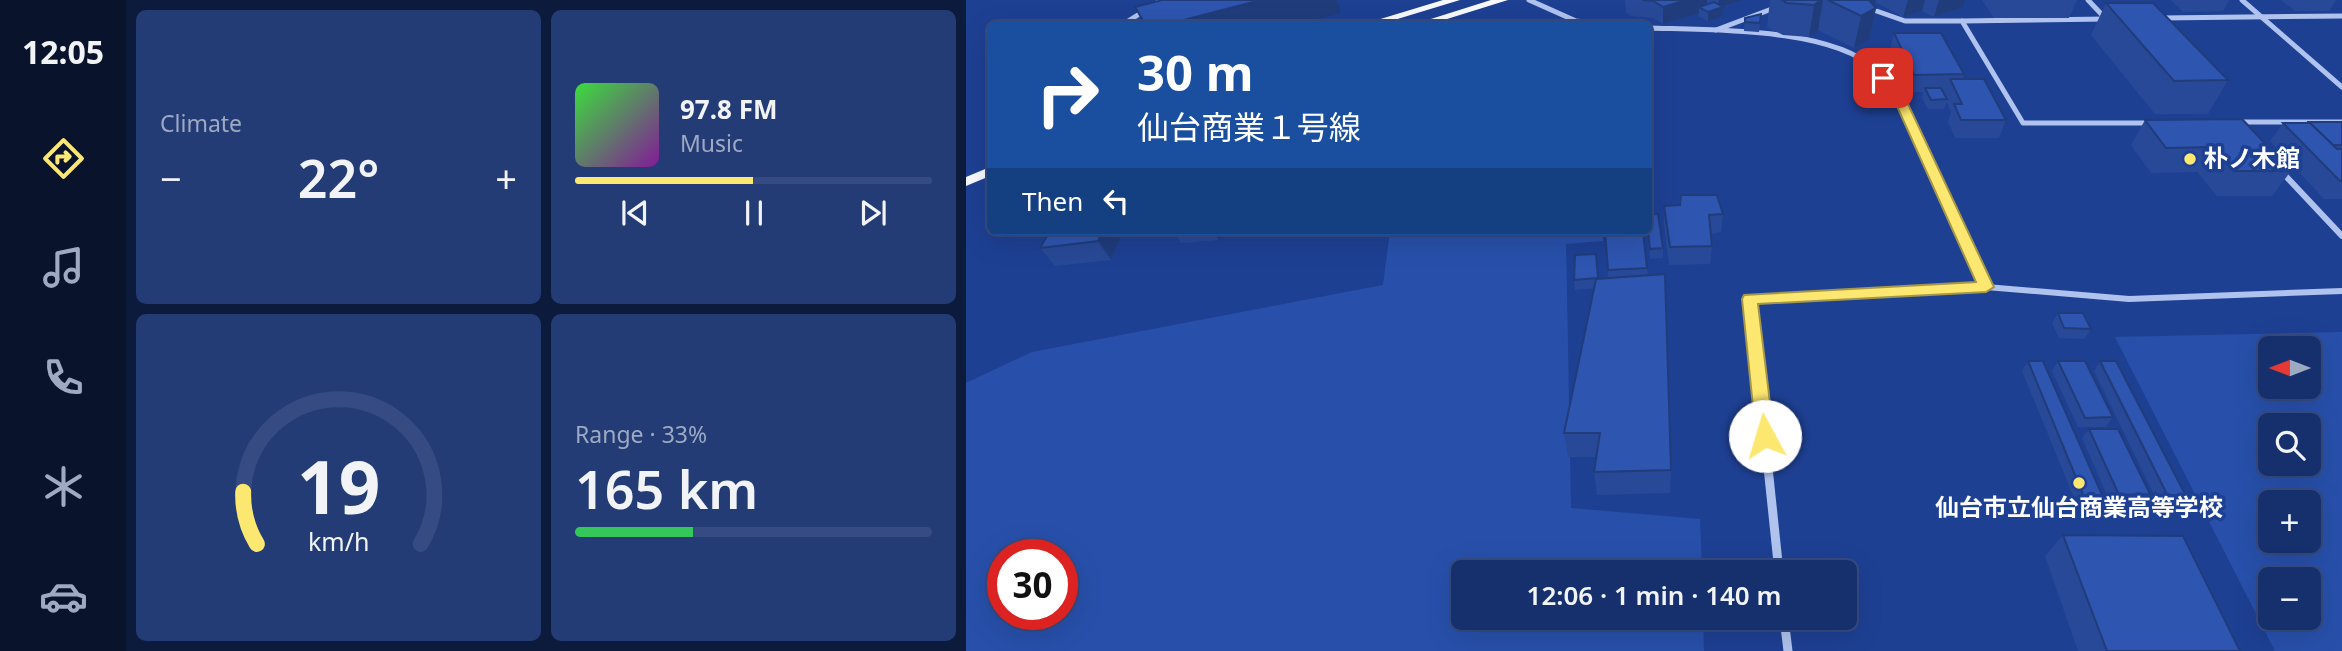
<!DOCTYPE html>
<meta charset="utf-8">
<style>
body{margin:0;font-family:"Noto Sans","Noto Sans JP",sans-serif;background:#233c76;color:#f1f3f6;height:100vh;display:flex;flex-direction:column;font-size:26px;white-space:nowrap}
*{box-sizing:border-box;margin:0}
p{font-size:23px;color:#9ea9c2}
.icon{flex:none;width:38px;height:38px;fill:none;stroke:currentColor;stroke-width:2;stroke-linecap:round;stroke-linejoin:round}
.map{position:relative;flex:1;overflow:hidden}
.details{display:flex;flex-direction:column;gap:10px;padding:10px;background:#0c1a3c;width:840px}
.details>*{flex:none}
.top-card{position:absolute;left:21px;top:21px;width:665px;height:214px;border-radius:10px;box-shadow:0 7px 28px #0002,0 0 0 2px #354b81;background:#1a4fa0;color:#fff;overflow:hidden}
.needle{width:46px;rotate:270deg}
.tools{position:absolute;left:1292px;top:336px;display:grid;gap:14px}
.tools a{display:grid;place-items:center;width:63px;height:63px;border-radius:10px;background:#16306e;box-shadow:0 7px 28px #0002,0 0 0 2px #354b81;font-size:35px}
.speed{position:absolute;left:21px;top:539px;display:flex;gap:14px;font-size:35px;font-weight:700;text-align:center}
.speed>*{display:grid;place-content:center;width:91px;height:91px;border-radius:50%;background:#16306e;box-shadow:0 7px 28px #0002,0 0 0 2px #354b81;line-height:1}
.speed .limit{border:10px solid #d22;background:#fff;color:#111}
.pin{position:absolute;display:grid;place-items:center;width:60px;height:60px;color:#fff;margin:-30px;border-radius:14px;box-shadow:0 4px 10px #0006}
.me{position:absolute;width:77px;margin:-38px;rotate:354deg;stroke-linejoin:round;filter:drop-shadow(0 0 5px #0008)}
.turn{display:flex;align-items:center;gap:24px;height:147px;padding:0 35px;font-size:32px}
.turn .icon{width:91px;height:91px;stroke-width:2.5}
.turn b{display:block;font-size:49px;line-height:60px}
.then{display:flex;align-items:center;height:66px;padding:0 35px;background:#0003;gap:14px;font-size:26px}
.big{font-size:52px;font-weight:600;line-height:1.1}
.details .tile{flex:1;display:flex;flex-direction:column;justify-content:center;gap:10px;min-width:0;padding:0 24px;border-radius:10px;background:#233c76}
.details .dial{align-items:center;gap:0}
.dial svg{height:182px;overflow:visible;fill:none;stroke:#354b81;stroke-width:7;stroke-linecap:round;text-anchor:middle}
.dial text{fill:#f1f3f6;stroke:none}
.song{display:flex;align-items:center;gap:21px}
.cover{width:84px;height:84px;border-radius:10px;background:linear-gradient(135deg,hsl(120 70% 55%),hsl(290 70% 35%))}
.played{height:7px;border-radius:4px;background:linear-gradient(90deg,#fce870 50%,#354b81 50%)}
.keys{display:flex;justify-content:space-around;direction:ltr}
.heat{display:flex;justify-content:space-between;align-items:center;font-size:38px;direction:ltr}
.charge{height:10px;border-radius:5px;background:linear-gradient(90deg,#34c759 33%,#354b81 0)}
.details .tiles{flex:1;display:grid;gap:10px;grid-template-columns:repeat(2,1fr)}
.trip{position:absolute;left:485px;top:560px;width:406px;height:70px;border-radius:10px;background:#16306e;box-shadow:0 7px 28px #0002,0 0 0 2px #354b81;font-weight:600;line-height:70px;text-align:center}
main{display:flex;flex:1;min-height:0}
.menu{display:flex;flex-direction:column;width:126px;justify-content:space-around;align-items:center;background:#09132c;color:#9ea9c2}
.menu .icon{width:49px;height:49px}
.menu .active{color:#fce870}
.menu b{font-size:32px;color:#f1f3f6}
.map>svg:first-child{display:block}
.green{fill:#2850ab;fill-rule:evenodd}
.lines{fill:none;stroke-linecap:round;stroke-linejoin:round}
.minor-far2{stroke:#b0c3ee;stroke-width:5}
.minor-far1{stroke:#b0c3ee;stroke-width:6}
.minor{stroke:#b0c3ee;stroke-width:9}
.tertiary{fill:#b0c3ee;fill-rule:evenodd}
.primary{fill:#f7f9ff;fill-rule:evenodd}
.wall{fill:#284997}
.shaded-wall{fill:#203c7b}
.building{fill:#2e55b0;stroke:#203c7b;stroke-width:2}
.route{fill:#fce870;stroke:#a49749;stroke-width:2}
.poi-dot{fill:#fce870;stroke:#1e4093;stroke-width:2.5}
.labels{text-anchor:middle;stroke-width:7;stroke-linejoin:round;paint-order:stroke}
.poi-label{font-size:24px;font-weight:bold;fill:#fff;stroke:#1e4093;text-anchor:start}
</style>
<main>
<nav class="menu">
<b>12:05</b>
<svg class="icon active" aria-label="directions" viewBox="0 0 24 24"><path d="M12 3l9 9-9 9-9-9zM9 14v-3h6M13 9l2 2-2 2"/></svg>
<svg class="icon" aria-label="music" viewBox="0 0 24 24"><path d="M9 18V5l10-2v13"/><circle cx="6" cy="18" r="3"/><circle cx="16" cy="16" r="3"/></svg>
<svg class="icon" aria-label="phone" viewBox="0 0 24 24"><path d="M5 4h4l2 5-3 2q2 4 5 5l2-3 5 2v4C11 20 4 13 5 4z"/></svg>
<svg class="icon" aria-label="climate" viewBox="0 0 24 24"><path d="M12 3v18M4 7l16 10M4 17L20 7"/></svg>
<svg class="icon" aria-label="car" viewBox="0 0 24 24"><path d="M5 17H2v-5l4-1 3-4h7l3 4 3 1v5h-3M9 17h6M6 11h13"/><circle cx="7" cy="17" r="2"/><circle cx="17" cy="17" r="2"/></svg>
</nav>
<section class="details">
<div class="tiles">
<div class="tile"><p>Climate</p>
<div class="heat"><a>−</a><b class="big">22°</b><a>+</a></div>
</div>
<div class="tile">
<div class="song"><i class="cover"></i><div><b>97.8 FM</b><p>Music</p></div></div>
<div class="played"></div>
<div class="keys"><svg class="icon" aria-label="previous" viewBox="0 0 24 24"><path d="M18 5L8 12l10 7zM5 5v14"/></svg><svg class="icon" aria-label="pause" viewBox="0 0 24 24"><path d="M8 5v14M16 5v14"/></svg><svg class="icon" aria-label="next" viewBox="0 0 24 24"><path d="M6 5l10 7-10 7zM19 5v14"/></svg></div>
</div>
<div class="tile dial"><svg viewBox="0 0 100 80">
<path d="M14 69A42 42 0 1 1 86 69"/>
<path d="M14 69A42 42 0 0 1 8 46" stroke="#fce870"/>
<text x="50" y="56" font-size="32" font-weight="700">19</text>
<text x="50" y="72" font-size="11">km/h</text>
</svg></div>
<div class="tile"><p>Range · 33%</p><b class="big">165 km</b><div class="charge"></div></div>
</div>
</section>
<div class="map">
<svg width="1376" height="651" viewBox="0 0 1376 651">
<rect width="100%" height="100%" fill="#1e4093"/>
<!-- green -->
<g class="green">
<path d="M424,231h212l1,10 -37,3 5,264 129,11 2,53h-239v46h240l1,33h-738v-268l66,-31 351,-67zM37,555h59v59h-59z"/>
<path d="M1376,332v319h-67l-160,-314zM1304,348h38v39h-38zM1304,425h38v39h-38zM1304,502h38v39h-38zM1304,579h38v39h-38z"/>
</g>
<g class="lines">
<!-- minor-far2 -->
<g class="minor-far2">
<polyline points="563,0 610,21 638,24"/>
<polyline points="1122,0 1140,19"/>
<polyline points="1276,0 1376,87"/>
<polyline points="902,8 939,21 996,21 1057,123 1187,123"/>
<polyline points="1195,18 1376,16"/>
<polyline points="996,21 1141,19"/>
<path d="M682,28c59,2 184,-1 228,42 26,25 38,60 53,92"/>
<polyline points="750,30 811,7"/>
<polyline points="1270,122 1376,122"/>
</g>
<!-- minor-far1 -->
<g class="minor-far1">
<polyline points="1314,170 1376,236"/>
<polyline points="1020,287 1163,299 1376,291"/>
<polyline points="792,374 784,299 1020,287 962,161"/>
</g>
<!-- minor -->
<g class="minor">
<polyline points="792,372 813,572"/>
<polyline points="818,618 822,651"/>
</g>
<!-- tertiary -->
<polygon class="tertiary" points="191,0 200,0 162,24 153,24"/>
<!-- primary -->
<g class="primary">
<polygon points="477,0 494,0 415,24 398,24"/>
<polygon points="525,0 542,0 465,24 449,24"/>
<polygon points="24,167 24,176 0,186 0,177"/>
</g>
</g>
<!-- wall -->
<g class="wall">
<polygon points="659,0 776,0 757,7 756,16 742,21 732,16 733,13 697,24 687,18 665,16 660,12"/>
<polygon points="804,0 999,0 997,7 968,17 956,11 937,17 909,2 908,6 910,8 903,40 888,48 852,30 843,37 817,35 801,27"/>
<polygon points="1016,0 1111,0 1103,18 1028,18"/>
<polygon points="1205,0 1263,0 1257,11 1217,12"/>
<polygon points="1315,0 1370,0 1363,11 1329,11"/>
<polygon points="1140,3 1262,80 1242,114 1189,114 1125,35"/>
<polygon points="795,14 793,32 778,31 779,18"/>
<polygon points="928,33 998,74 997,79 1040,120 1033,138 989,138 982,122 985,112 981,102 978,109 962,109 956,98 957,92 943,92 924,50"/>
<polygon points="682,76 684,100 682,100"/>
<polygon points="1179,120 1325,171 1306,196 1251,196 1231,172 1185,173 1165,145"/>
<polygon points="1341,122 1376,122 1376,199 1358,199 1304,141 1317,123 1341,123"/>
<polygon points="698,206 757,214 755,232 745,234 746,246 744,264 703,265 698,224"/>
<polygon points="84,231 157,231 145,260 89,266 74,248"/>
<polygon points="208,231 256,231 253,240 215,243"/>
<polygon points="272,231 300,231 300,232 274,234"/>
<polygon points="639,231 681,268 705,470 704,493 631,495 628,472 630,457 602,457 598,433 628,288 609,290 608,280 609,255 632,279 642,278"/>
<polygon points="681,231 682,231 697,248 697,258 684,259"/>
<polygon points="1092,313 1125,329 1118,339 1093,338 1086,323"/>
<polygon points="1062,361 1137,497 1129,506 1111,505 1056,371"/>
<polygon points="1092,361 1147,417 1140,427 1112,427 1086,371"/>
<polygon points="1134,361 1220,496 1211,505 1193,505 1128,371"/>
<polygon points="1123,429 1184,494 1176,503 1145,504 1116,438"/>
<polygon points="1097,535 1274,651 1112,651 1079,556"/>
</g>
<!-- shaded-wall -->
<g class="shaded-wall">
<polygon points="295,0 371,0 375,13 333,24 202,24"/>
<polygon points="721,0 741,0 740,11 733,7 733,13 697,24 697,7"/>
<polygon points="753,0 777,0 752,8"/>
<polygon points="855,0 857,0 852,30 843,37 848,5"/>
<polygon points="902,0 910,0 907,10 910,8 903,40 888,48 895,16"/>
<polygon points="942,0 959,0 956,11 937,17"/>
<polygon points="973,0 999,0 997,7 968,17"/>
<polygon points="757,7 756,16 742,21 742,12"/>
<polygon points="136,231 157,231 145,260 132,241"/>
<polygon points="247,231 256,231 253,240"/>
</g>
<!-- building -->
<g class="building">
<polygon points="196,0 295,0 202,24 179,24 169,7"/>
<polygon points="676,0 721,0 697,7 687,1"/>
<polygon points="816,0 855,0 848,5 821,3"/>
<polygon points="862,0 903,0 910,8 895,16"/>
<polygon points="748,2 757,7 742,12 733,7"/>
<polygon points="1140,3 1187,3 1262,80 1208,81"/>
<polygon points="795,14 794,23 779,22 779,18"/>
<polygon points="928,33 975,33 998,74 948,75"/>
<polygon points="984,79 1018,79 1040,120 995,120 988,104 996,104"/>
<polygon points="959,88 975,88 981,99 965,100"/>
<polygon points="1276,119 1325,171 1268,171 1248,147 1200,148 1179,120"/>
<polygon points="1341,122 1376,122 1376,145 1367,145 1344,123"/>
<polygon points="1317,123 1344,123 1371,149 1376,149 1376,181 1374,181"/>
<polygon points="715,195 751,195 757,214 743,215 746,246 704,247 698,206 714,205"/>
<polygon points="692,214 697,248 684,249 682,231 682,215"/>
<polygon points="84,231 136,231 132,241 74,248"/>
<polygon points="639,231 677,231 681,268 642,270"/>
<polygon points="630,254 632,278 608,280 609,255"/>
<polygon points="699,274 705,470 628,472 634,433 598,433 630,279"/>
<polygon points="1092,313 1117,313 1125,329 1098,328"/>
<polygon points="1062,361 1077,361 1137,497 1118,497"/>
<polygon points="1092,361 1119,361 1147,417 1119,418"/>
<polygon points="1134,361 1150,361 1220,496 1202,496"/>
<polygon points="1123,429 1152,429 1184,494 1153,495"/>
<polygon points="1097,535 1217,536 1274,651 1141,651"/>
</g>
<!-- route -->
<polygon class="route" points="917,74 942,104 1028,287 1020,292 792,304 808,436 799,443 790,436 776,299 778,295 1010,282 930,104 912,78"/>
<!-- markers -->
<g class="poi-dot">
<circle cx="1224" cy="159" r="7"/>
<circle cx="1113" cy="483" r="7"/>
</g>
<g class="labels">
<!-- poi labels -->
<g class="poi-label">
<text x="1238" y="167">朴ノ木館</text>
<text x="1113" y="516" text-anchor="middle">仙台市立仙台商業高等学校</text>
</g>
</g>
</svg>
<div class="tools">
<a><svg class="needle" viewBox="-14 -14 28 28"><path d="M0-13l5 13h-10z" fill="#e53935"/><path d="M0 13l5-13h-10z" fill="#9ea9c2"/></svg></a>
<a><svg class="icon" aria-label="search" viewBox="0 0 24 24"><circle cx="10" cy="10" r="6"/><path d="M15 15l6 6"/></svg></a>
<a>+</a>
<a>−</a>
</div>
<div class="speed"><div class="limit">30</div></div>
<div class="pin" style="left:917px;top:78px;background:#d93025"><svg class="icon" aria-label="arrive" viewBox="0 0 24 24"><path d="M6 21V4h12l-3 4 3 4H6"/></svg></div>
<svg class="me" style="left:799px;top:436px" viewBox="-20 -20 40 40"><circle r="19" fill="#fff"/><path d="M0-13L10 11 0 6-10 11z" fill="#fce870"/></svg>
<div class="trip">12:06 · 1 min · 140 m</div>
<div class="top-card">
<div class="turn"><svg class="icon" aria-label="right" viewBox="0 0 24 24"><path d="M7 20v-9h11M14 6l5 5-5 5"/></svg><div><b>30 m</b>仙台商業１号線</div></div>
<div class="then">Then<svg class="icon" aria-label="left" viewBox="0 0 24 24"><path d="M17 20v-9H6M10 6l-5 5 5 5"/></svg></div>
</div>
</div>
</main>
